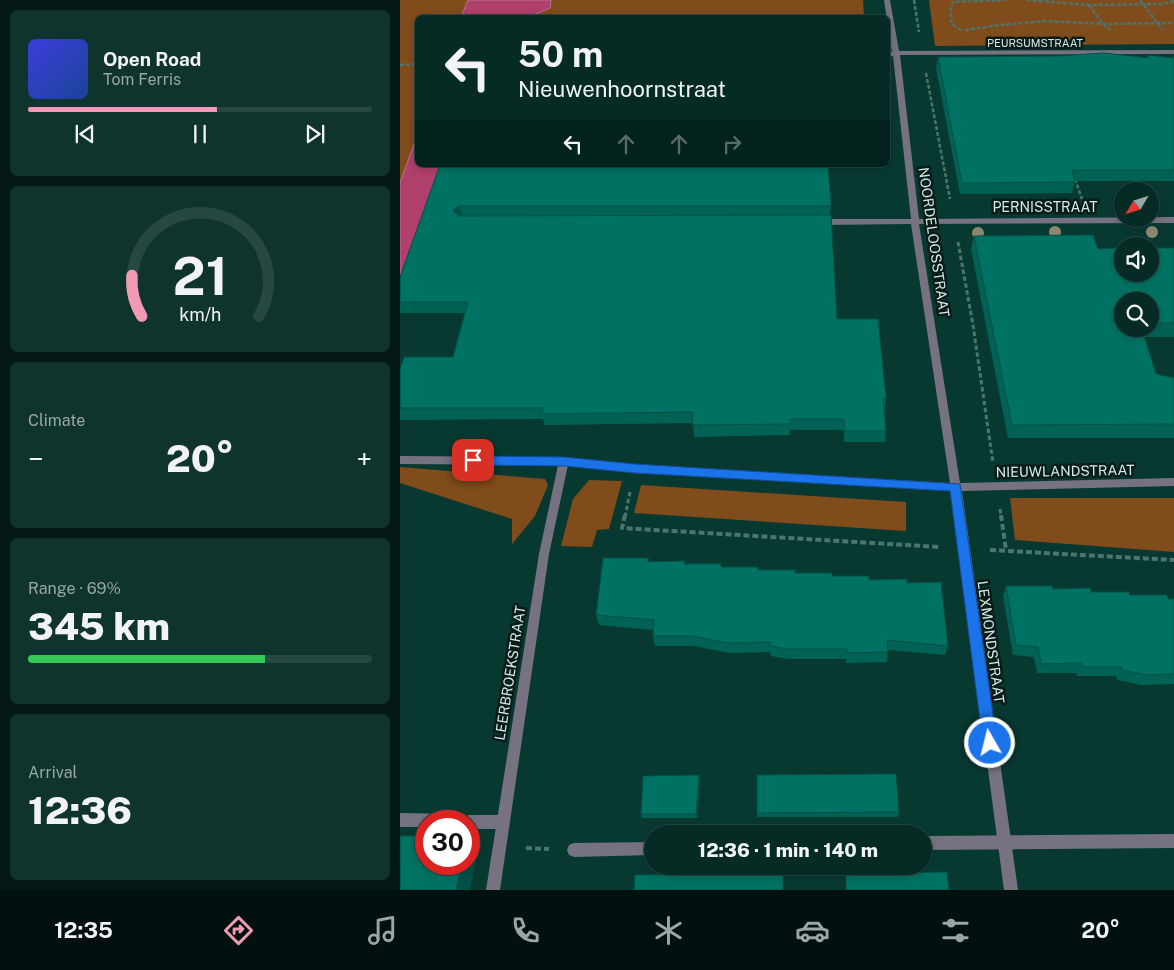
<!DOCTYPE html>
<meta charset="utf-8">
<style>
body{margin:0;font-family:"Public Sans",sans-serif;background:#0f332d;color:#f1f3f6;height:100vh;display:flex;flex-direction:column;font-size:19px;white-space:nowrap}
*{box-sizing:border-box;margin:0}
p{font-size:16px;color:#98a7a7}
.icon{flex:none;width:28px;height:28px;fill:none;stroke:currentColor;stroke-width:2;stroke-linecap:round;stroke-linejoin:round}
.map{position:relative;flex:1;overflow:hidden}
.drawer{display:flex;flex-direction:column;gap:10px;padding:10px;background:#031814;width:400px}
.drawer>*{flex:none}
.top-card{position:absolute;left:15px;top:15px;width:475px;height:152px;border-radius:8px;box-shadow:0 2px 8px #0003,0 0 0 1px #274742;background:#062b25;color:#f1f3f6;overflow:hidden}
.needle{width:32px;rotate:232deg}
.fabs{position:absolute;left:714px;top:182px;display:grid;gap:10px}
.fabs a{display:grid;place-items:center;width:45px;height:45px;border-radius:50%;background:#062b25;box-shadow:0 2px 8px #0003,0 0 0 1px #274742;font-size:25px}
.speed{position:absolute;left:15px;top:810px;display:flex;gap:10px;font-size:25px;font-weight:700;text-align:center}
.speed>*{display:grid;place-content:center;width:65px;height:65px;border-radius:50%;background:#062b25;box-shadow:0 2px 8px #0003,0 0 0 1px #274742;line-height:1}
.speed .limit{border:8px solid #d22;background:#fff;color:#111}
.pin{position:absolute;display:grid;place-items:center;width:42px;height:42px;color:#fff;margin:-21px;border-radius:10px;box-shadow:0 2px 8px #0006}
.me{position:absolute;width:55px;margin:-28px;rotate:352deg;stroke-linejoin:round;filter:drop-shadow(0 0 4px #0008)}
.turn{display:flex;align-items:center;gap:18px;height:105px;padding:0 20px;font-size:22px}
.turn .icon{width:65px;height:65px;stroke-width:2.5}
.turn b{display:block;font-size:35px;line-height:42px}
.lanes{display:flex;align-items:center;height:48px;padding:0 20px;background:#0003;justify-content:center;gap:25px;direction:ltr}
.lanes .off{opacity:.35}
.big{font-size:38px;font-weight:800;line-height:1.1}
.drawer .card{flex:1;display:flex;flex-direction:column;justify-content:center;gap:8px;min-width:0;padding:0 18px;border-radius:8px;background:#0f332d}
.drawer .dial{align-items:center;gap:0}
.dial svg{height:130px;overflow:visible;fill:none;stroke:#274742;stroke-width:7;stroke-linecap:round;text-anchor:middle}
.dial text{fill:#f1f3f6;stroke:none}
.song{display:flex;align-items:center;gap:15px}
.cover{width:60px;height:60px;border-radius:8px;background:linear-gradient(135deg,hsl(240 70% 55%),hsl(220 70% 35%))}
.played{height:5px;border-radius:2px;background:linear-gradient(90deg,#f09ab5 55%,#274742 55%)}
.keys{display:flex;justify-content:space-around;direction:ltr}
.heat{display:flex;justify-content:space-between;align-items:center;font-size:28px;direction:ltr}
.charge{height:8px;border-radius:4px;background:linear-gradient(90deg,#34c759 69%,#274742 0)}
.trip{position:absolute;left:244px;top:825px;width:288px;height:50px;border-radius:25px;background:#062b25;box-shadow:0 2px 8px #0003,0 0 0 1px #274742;font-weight:800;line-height:50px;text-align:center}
.menu{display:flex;height:80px;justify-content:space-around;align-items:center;background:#02110f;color:#98a7a7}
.menu .icon{width:35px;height:35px}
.menu .active{color:#f09ab5}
.menu b{font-size:22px;color:#f1f3f6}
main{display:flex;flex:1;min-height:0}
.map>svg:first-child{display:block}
.green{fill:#814c1b}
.water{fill:#af3f6b;stroke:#ba7390}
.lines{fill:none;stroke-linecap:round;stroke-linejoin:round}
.path-far2{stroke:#4c756d;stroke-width:2.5;stroke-dasharray:4 2;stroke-linecap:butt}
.path-far1{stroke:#4c756d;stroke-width:3;stroke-dasharray:4.5 2.5;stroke-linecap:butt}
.path{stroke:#4c756d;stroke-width:4;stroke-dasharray:6 3;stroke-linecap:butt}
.service{fill:#767281;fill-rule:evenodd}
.minor{fill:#767281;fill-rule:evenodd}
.tree{fill:#8c8870}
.wall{fill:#006255;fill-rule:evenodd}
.shaded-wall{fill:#005045}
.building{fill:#007263;stroke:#005045}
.route{fill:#1a73e8;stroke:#114b97}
.labels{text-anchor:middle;stroke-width:5;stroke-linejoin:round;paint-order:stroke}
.far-street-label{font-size:11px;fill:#d3ebe5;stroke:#0a1c19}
.street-label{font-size:14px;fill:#d3ebe5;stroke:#0a1c19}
</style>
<main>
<section class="drawer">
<div class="card">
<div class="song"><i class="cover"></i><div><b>Open Road</b><p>Tom Ferris</p></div></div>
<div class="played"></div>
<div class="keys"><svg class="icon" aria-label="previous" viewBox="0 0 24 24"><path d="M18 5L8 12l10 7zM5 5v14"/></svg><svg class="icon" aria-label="pause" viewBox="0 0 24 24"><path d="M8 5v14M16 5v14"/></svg><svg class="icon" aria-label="next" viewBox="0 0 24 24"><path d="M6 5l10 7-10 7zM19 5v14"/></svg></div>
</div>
<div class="card dial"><svg viewBox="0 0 100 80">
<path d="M14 69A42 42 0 1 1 86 69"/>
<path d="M14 69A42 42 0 0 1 8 44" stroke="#f09ab5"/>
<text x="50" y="56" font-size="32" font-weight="700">21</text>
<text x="50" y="72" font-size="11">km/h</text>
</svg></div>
<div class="card"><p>Climate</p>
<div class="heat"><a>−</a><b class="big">20°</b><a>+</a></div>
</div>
<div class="card"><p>Range · 69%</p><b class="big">345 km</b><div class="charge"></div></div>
<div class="card"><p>Arrival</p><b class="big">12:36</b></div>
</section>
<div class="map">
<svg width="774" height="890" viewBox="0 0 774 890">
<rect width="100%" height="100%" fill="#083931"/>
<!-- green -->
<g class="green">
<polygon points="0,0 68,0 61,17 18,18 17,136 0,183"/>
<polygon points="151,0 463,0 464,17 129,18 150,8"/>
<polygon points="529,0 774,0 774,44 535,46"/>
<polygon points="0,467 145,479 148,485 135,516 112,544 112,519 0,483"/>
<polygon points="189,480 222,481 209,529 197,530 192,547 161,546 173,499"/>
<polygon points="241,485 506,502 506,531 234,513"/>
<polygon points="610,498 774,498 774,552 615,540"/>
</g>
<!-- water -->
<g class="water">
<polygon points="68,0 151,0 150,8 129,17 61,17"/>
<polygon points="17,136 18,165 44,165 0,286 0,183"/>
</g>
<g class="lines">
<!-- path-far2 -->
<g class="path-far2">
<polyline points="514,0 519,32"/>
<polyline points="627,0 689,5 763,4 774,1"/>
<polyline points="740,0 763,30"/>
<polyline points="689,5 703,24 710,30"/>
<polyline points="561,30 552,24 550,11 553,2 606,0"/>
<polyline points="565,30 600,25 646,21 704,24 774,23"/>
<polyline points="0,65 18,64"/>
<polyline points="526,73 550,199"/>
<polyline points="675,179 682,199"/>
</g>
<!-- path-far1 -->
<g class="path-far1">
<polyline points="558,242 573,325 593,463"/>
<polyline points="600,509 601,517"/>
<polyline points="225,517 230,492"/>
</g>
<!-- path -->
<g class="path">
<polyline points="225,515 222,528 539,547"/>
<polyline points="601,515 606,550"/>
<polyline points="590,550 774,560"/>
<polyline points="126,848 149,849"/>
</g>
<!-- service -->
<g class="service">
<polygon points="0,813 53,814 58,816 60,821 26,821 26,827 0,827"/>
<polygon points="69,815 102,815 107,817 109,822 107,827 102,829 69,829 69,821 63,821 64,817"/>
<polygon points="774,834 774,848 522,850 522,836"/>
<polygon points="174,843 252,842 252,855 174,857 169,855 167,850 169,845"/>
</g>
<!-- minor -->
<polygon class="minor" points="484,0 490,0 499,51 774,50 774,54 500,55 519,219 774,217 774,223 519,224 560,483 774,478 774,486 562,491 618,890 604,890 551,491 235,473 168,465 149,554 100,890 86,890 139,554 158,465 0,464 0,456 164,457 235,465 550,483 511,224 420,225 416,222 420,219 511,219 493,56 488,57 488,53 492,52"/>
</g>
<!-- trees -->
<g class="tree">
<circle cx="655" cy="232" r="6"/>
<circle cx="752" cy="232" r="6"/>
<circle cx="578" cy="233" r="6"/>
</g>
<!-- wall -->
<g class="wall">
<polygon points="747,55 772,58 774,55 774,181 675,181 672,193 560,194 536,68 538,57 746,58"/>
<polygon points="40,165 431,206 430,215 437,319 486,398 485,409 484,409 486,431 485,442 444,442 444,430 390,430 390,435 294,437 293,423 145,425 143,419 0,420 0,369 53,357 65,313 0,313 0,277"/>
<path d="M574,236l124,13 76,-1v89h-30l12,37 18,4v60h-166l-37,-189zM750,301v28h-28z"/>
<polygon points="249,561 285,561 285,564 507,583 548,646 545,655 488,650 487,662 446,663 446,659 388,659 371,656 370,652 329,653 294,646 255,646 253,636 253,630 199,625 196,615"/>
<polygon points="606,586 774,599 774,684 741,685 717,680 716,676 677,676 676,673 637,673 634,657 613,655 603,596"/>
<polygon points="299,775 300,779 297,818 242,818 241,814"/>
<polygon points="499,812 498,817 357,817 357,813"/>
</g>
<!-- shaded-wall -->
<g class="shaded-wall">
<polygon points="59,206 63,218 57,223 53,211"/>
<polygon points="299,775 300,779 297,818 296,814"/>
<polygon points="69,837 78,849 70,890 56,890 62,864 69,864"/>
</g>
<!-- building -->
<g class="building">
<polygon points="704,53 749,58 747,55 774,58 774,170 672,170 675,182 562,183 538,57 658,56"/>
<polygon points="40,165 428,165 431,206 59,206 53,211 59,216 431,215 437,319 478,319 486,398 483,398 486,431 445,431 444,419 390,419 390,424 292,425 293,412 142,414 143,408 0,408 0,369 4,357 53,357 68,302 0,302 0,277"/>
<polygon points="693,235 698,249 722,248 722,274 750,274 750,248 774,248 774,323 750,323 750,301 722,301 722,329 742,329 756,374 774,378 774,424 612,425 574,236"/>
<polygon points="203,558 248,558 248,562 285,561 284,564 321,564 321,567 358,567 358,570 395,570 395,573 432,573 432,576 469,576 469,580 507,579 507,583 541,582 548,646 487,640 488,652 447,653 447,649 388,649 370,646 370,642 328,643 292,636 253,636 254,620 196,615"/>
<polygon points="606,586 652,586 653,589 690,588 691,592 729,592 730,595 767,595 768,599 774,599 774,674 747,675 722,670 722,667 682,667 681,663 641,664 638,647 616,645"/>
<polygon points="496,774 499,812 357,813 357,775"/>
<polygon points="299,775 296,814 241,814 243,776"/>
<polygon points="0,836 26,836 26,864 62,864 56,890 0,890"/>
<polygon points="547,872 549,890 446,890 446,873"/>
<polygon points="383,873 383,890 234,890 235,875"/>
</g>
<!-- route -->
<polygon class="route" points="73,456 164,457 235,464 560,484 597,743 595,748 590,750 585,748 583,743 550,491 235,473 164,466 73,465 67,460"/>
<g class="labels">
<!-- far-street labels -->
<g class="far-street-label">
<text x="635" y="47">PEURSUMSTRAAT</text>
</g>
<!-- street labels -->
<g class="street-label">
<text x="645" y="212">PERNISSTRAAT</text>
<text transform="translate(534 242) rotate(82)" y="5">NOORDELOOSSTRAAT</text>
<text transform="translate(665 471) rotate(-1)" y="5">NIEUWLANDSTRAAT</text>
<text transform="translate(591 642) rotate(82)" y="5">LEXMONDSTRAAT</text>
<text transform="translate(110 673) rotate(-81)" y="5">LEERBROEKSTRAAT</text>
</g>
</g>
</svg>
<div class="fabs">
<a><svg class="needle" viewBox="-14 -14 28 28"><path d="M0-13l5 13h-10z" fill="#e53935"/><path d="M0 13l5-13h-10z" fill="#98a7a7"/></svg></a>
<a><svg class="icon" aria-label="sound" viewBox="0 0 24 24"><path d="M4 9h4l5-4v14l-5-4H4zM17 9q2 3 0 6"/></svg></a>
<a><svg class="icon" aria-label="search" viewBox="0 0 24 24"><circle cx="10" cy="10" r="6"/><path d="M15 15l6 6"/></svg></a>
</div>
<div class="speed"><div class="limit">30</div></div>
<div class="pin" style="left:73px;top:460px;background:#d93025"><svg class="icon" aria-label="arrive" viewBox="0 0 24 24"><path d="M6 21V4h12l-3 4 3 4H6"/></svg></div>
<svg class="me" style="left:590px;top:743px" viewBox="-20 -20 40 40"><circle r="17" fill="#1a73e8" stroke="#fff" stroke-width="3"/><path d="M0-11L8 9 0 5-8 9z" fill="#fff"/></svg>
<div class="trip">12:36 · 1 min · 140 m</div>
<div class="top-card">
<div class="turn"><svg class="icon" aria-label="left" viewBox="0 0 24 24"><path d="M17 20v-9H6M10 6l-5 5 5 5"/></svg><div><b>50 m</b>Nieuwenhoornstraat</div></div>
<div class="lanes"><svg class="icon" aria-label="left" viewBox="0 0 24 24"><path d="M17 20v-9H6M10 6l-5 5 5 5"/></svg><svg class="icon off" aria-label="ahead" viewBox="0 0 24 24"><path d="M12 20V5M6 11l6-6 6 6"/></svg><svg class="icon off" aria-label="ahead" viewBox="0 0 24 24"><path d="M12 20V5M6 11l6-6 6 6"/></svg><svg class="icon off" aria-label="right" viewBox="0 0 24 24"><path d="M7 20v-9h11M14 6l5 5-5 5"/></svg></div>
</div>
</div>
</main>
<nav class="menu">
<b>12:35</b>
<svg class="icon active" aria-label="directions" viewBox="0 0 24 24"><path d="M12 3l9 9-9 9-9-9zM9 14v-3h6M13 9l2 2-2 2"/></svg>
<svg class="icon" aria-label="music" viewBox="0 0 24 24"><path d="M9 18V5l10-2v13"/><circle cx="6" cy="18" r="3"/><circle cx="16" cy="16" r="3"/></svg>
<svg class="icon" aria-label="phone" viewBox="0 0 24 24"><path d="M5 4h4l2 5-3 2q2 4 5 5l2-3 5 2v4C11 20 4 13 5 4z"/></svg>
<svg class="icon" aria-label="climate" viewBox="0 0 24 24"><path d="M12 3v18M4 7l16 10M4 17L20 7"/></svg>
<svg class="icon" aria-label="car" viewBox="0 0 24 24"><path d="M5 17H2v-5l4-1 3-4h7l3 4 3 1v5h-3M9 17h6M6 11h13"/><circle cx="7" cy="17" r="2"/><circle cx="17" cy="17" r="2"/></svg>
<svg class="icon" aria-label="filters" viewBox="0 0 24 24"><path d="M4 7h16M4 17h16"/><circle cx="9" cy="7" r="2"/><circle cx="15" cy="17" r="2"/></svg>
<b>20°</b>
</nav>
